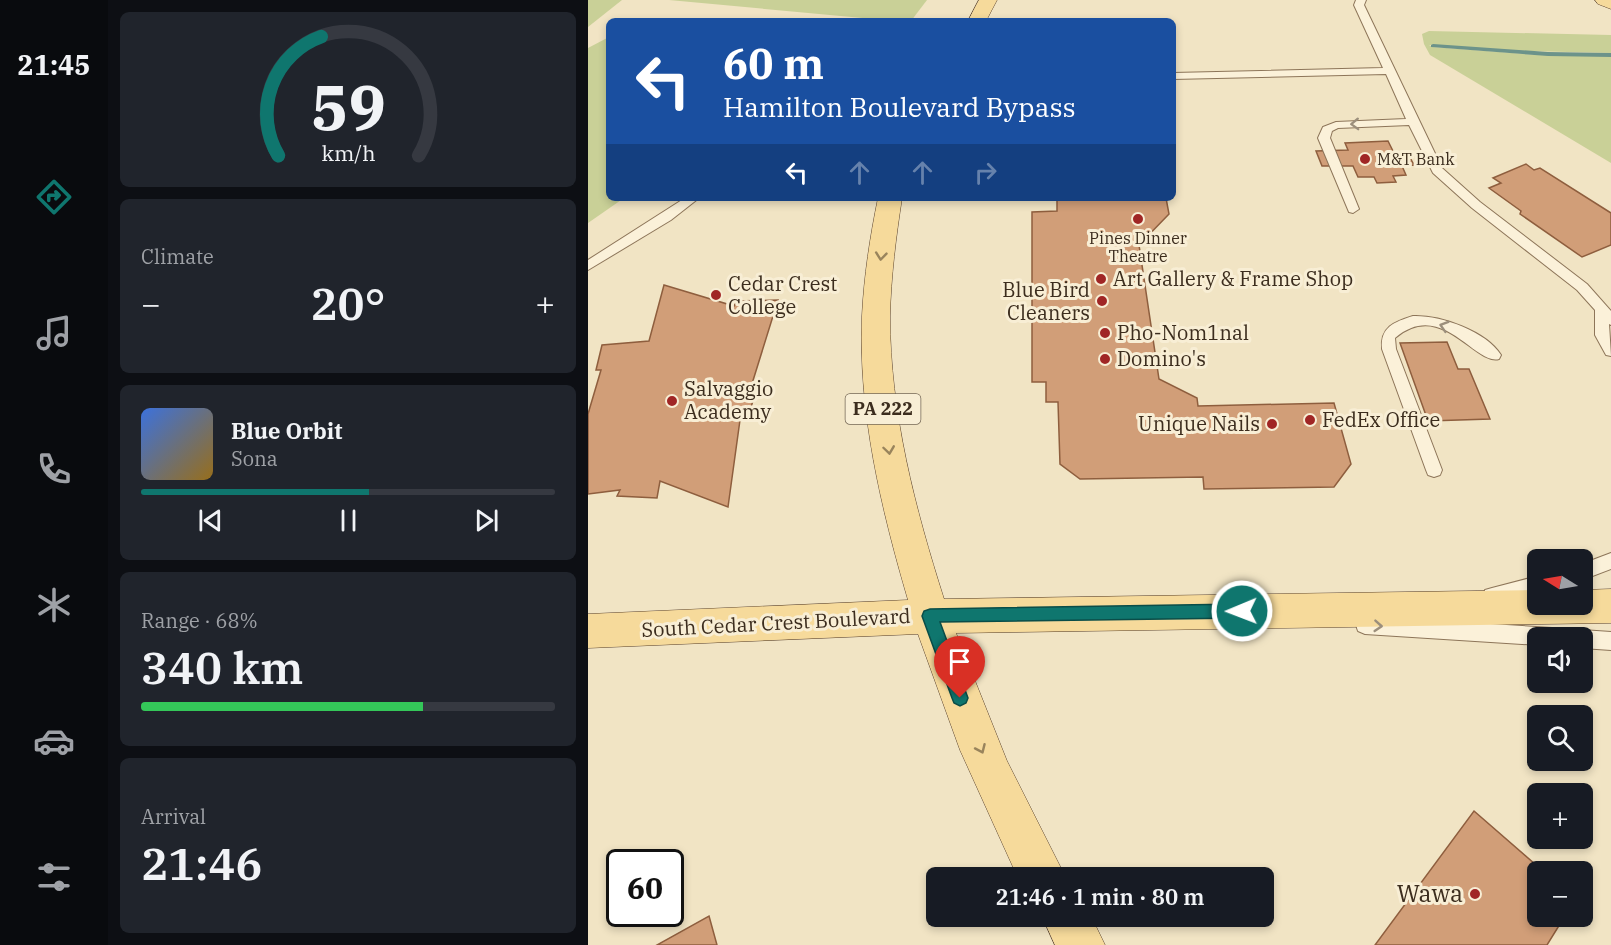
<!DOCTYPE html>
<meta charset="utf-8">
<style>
body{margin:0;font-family:"IBM Plex Serif",serif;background:#20242c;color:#f1f3f6;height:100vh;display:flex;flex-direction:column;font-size:22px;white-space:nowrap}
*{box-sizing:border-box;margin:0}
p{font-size:20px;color:#9ea1a6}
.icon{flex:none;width:33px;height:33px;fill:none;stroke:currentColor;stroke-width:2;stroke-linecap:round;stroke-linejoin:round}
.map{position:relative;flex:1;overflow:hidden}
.details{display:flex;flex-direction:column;gap:12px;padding:12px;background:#0d0f14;width:480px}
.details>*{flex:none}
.guide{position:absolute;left:18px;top:18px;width:570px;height:183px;border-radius:9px;box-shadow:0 3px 9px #0003;background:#1a4fa0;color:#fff;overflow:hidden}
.needle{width:39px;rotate:281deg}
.tools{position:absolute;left:939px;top:549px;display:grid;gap:12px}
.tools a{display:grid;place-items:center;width:66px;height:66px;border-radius:9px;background:#171b24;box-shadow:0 3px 9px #0003;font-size:30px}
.speed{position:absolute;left:18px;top:849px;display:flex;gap:12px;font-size:30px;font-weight:700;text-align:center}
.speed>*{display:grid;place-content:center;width:78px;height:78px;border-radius:50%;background:#171b24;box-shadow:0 3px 9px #0003;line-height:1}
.speed .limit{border:3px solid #111;border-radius:9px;background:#fff;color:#111}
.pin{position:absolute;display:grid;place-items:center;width:51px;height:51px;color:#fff;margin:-62px -26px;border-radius:50% 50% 50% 0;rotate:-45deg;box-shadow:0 0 6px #0007}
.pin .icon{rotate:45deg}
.me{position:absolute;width:66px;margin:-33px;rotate:269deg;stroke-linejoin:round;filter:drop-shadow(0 0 4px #0008)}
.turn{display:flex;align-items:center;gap:21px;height:126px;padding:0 18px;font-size:27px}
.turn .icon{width:78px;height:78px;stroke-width:2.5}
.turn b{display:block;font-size:42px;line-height:51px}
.lanes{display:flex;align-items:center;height:57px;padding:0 18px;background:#0003;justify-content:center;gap:30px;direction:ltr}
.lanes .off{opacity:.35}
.big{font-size:45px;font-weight:600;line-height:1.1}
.details .tile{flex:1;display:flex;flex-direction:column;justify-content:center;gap:9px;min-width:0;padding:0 21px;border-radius:9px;background:#20242c}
.details .dial{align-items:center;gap:0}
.dial svg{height:156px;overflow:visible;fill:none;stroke:#363941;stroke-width:7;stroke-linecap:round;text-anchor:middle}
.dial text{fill:#f1f3f6;stroke:none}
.song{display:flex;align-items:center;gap:18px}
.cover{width:72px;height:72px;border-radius:9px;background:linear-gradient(135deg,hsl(220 70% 55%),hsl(40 70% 35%))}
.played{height:6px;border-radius:3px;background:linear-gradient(90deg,#0f766e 55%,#363941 55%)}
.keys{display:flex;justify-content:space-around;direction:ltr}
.heat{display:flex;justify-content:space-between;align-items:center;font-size:33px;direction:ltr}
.charge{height:9px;border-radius:4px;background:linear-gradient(90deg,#34c759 68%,#363941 0)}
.trip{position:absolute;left:338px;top:867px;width:348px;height:60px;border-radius:9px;background:#171b24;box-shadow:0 3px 9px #0003;font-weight:600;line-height:60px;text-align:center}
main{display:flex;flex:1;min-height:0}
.tab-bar{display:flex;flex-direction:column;width:108px;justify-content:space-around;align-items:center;background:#090b0e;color:#9ea1a6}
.tab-bar .icon{width:42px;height:42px}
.tab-bar .current{color:#0f766e}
.tab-bar b{font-size:27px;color:#f1f3f6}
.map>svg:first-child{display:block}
.green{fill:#c9d097}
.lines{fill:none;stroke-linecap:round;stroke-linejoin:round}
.stream{fill:#6c938a;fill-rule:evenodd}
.building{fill:#d19e78;stroke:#8e5e3e;stroke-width:1.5}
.service-casing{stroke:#8d7559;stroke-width:2}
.primary-casing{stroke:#5b432e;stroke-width:1}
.service{fill:#fbf1d9;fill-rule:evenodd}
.primary{fill:#f6da9b;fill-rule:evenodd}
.oneway{stroke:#9c8f7c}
.oneway2{stroke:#99845c}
.route{fill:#0f766e;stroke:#0a4d48;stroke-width:1.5}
.poi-dot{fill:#a02625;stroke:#f8eed5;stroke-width:2}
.labels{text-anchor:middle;stroke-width:6;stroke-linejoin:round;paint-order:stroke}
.far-poi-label{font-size:16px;fill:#3c2d1e;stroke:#f8eed5;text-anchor:start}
.shield{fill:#f8eed5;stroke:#746755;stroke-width:1.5}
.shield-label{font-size:18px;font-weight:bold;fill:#3c2d1e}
.poi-label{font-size:20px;fill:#3c2d1e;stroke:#f8eed5;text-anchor:start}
.street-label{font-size:20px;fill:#3c2d1e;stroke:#f8eed5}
.near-poi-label{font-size:24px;fill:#3c2d1e;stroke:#f8eed5;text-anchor:end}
</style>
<main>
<nav class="tab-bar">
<b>21:45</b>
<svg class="icon current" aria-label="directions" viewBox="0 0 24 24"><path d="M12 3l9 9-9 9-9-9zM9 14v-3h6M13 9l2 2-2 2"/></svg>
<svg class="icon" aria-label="music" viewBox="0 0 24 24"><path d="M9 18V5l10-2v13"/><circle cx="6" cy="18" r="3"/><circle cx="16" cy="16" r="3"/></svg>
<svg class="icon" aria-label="phone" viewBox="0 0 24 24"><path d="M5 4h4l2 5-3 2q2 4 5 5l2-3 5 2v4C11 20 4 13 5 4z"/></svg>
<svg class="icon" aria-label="climate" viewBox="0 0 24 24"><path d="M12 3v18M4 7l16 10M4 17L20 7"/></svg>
<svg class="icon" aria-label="car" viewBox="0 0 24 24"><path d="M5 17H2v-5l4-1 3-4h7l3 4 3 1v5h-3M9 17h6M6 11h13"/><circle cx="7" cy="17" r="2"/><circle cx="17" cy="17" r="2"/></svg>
<svg class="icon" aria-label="filters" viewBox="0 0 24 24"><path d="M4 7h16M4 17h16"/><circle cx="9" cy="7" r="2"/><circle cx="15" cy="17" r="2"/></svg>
</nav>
<section class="details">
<div class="tile dial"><svg viewBox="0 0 100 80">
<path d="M14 69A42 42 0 1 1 86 69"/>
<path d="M14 69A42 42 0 0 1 36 8" stroke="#0f766e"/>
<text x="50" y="56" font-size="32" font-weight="700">59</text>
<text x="50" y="72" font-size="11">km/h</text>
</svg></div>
<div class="tile"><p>Climate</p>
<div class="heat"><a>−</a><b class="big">20°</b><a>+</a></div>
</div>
<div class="tile">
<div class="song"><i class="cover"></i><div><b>Blue Orbit</b><p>Sona</p></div></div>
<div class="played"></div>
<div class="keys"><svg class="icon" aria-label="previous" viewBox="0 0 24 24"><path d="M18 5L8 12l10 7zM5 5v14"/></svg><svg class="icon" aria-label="pause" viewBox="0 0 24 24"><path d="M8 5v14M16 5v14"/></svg><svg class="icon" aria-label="next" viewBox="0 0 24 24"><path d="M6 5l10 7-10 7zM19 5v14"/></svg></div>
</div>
<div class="tile"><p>Range · 68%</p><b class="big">340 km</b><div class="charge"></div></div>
<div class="tile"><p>Arrival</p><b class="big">21:46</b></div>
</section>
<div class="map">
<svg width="1023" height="945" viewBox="0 0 1023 945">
<rect width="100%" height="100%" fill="#f1e4c4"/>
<!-- green -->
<g class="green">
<polygon points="0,0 34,0 0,27"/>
<polygon points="81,0 339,0 323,21 307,21"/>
<polygon points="841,31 1023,35 1023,53 931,51 841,45 845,47 950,55 1023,56 1023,163 842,55 836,44 834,34"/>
<polygon points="21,37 21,198 36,198 0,223 0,48"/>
</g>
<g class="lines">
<!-- stream -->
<polygon class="stream" points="845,44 960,52 1023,53 1023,57 960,56 843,47 843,45"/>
</g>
<!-- building -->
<g class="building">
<polygon points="800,141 806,153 819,152 826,165 814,166 818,175 805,176 808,182 789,183 786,177 770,177 765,166 734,166 728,151 760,150 757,143"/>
<polygon points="938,164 946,170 952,168 1023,213 1023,245 994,257 932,214 933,211 901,188 913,183 905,178"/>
<polygon points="469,198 578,198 581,214 551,245 571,379 609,398 610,406 746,403 763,464 746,487 616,489 615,477 492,479 472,464 470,402 458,402 458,382 444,382 444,212 469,211"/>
<polygon points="76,285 146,306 149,301 190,300 163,387 169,387 159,421 152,420 140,507 72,481 69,498 29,496 32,490 0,494 0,414 13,370 8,370 14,345 61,341"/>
<polygon points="859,342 870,369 881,369 902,419 840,421 812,343"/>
<polygon points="886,811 956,872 950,872 950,916 977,916 959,945 787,945"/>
<polygon points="121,916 129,945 69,945"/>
</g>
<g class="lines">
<defs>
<g id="service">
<polygon points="768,0 778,0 776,5 854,168 892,202 999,284 1023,311 1023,325 1021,324 1023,356 1018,355 1007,335 1007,310 989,290 884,208 845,173 821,125 750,128 744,131 742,138 771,209 765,213 761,212 730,138 735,127 748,122 818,119 798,74 585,79 585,73 795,68 766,5"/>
<polygon points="97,198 111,198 83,220 0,270 0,260"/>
<path d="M825,316c27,-1 73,15 88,39l-2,4c-24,7 -57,-61 -104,-21l1,11 46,121 -2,5 -6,2 -6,-2 -2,-5 -44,-121c-2,-22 12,-27 31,-33z"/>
<polygon points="1023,553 1023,569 994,580 994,564"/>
<polygon points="950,576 950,592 904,604 897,602 895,596 897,590 904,588"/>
<polygon points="777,616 980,629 987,633 994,630 1023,632 1023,650 994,648 994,638 950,638 950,645 777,634 770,631 768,625 770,619"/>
</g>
<g id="primary">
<polygon points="391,0 409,0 398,21 380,21"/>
<polygon points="1007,0 1023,0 1023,9 1010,4"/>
<path d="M290,198h24c-6,39 -11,78 -12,118 0,97 25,192 54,283l594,-9v14h44v-14l29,-1v34l-655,10 51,128 59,117h-48l-58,-128 -42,-116 -330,14v-34l320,-14c-27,-92 -50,-188 -46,-284 2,-40 8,-79 16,-118z"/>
<polygon points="454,916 503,916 517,945 467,945"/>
</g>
</defs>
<!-- service casing -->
<use href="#service" class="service-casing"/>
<!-- primary casing -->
<use href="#primary" class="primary-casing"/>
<!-- service -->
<use href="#service" class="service"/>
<!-- primary -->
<use href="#primary" class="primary"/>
</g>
<!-- one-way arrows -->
<defs><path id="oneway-chevron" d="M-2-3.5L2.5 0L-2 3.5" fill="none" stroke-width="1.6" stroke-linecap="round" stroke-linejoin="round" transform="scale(1.5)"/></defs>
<g class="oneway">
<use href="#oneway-chevron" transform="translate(767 124) rotate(178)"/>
<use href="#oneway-chevron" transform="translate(856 326) rotate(-163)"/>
<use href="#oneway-chevron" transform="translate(790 626) rotate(4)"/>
</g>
<g class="oneway2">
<use href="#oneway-chevron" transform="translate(293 256) rotate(96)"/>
<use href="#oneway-chevron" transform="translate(301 450) rotate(82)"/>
<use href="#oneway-chevron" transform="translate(393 749) rotate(66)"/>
</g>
<!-- route -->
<polygon class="route" points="654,604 659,606 662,611 659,616 654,618 352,622 380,698 378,703 372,706 366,703 364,698 334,616 336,611 342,609"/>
<!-- markers -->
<g class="poi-dot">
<circle cx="777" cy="159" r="6"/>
<circle cx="550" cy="219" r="6"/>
<circle cx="513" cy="279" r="6"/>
<circle cx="128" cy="295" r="6"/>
<circle cx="514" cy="301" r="6"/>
<circle cx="517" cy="333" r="6"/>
<circle cx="517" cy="359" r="6"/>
<circle cx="84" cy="401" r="6"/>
<circle cx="722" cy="420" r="6"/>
<circle cx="684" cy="424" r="6"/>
<circle cx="887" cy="894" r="6"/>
</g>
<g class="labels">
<!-- far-poi labels -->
<g class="far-poi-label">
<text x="789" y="165">M&amp;T Bank</text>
<text x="550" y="244" text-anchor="middle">Pines Dinner<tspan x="550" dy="18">Theatre</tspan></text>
</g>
<!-- shield labels -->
<rect class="shield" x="257.5" y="394" width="75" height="30" rx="4.5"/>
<g class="shield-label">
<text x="295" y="415">PA 222</text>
</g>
<!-- poi labels -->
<g class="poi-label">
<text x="525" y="286">Art Gallery &amp; Frame Shop</text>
<text x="140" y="291">Cedar Crest<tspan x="140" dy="23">College</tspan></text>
<text x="502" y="297" text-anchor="end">Blue Bird<tspan x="502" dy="23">Cleaners</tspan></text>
<text x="529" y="340">Pho-Nom1nal</text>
<text x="529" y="366">Domino's</text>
<text x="96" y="396">Salvaggio<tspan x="96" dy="23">Academy</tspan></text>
<text x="734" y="427">FedEx Office</text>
<text x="672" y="431" text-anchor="end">Unique Nails</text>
</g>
<!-- street labels -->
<g class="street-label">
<text transform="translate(188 623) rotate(-3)" y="7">South Cedar Crest Boulevard</text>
</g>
<!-- near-poi labels -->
<g class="near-poi-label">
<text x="875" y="902">Wawa</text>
</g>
</g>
</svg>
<div class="tools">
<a><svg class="needle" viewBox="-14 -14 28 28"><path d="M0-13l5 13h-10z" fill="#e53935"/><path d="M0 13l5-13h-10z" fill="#9ea1a6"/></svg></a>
<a><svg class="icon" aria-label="sound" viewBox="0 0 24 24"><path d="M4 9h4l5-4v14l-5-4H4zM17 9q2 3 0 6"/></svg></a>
<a><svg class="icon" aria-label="search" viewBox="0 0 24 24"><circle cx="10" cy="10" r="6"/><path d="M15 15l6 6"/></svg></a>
<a>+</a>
<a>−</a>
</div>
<div class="speed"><div class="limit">60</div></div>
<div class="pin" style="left:372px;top:698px;background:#d93025"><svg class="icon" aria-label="arrive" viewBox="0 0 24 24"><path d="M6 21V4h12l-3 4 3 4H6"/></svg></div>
<svg class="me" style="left:654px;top:611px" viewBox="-20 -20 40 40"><circle r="17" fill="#0f766e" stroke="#fff" stroke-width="3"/><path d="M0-11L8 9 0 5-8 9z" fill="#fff"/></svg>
<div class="trip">21:46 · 1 min · 80 m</div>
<div class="guide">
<div class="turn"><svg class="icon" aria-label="left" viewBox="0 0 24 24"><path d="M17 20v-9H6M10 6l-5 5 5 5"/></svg><div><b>60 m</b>Hamilton Boulevard Bypass</div></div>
<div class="lanes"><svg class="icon" aria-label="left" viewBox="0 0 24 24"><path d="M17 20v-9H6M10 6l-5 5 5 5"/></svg><svg class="icon off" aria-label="ahead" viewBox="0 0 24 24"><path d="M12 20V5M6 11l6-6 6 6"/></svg><svg class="icon off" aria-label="ahead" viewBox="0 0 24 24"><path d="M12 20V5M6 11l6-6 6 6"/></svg><svg class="icon off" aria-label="right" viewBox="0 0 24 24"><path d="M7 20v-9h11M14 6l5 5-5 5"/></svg></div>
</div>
</div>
</main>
